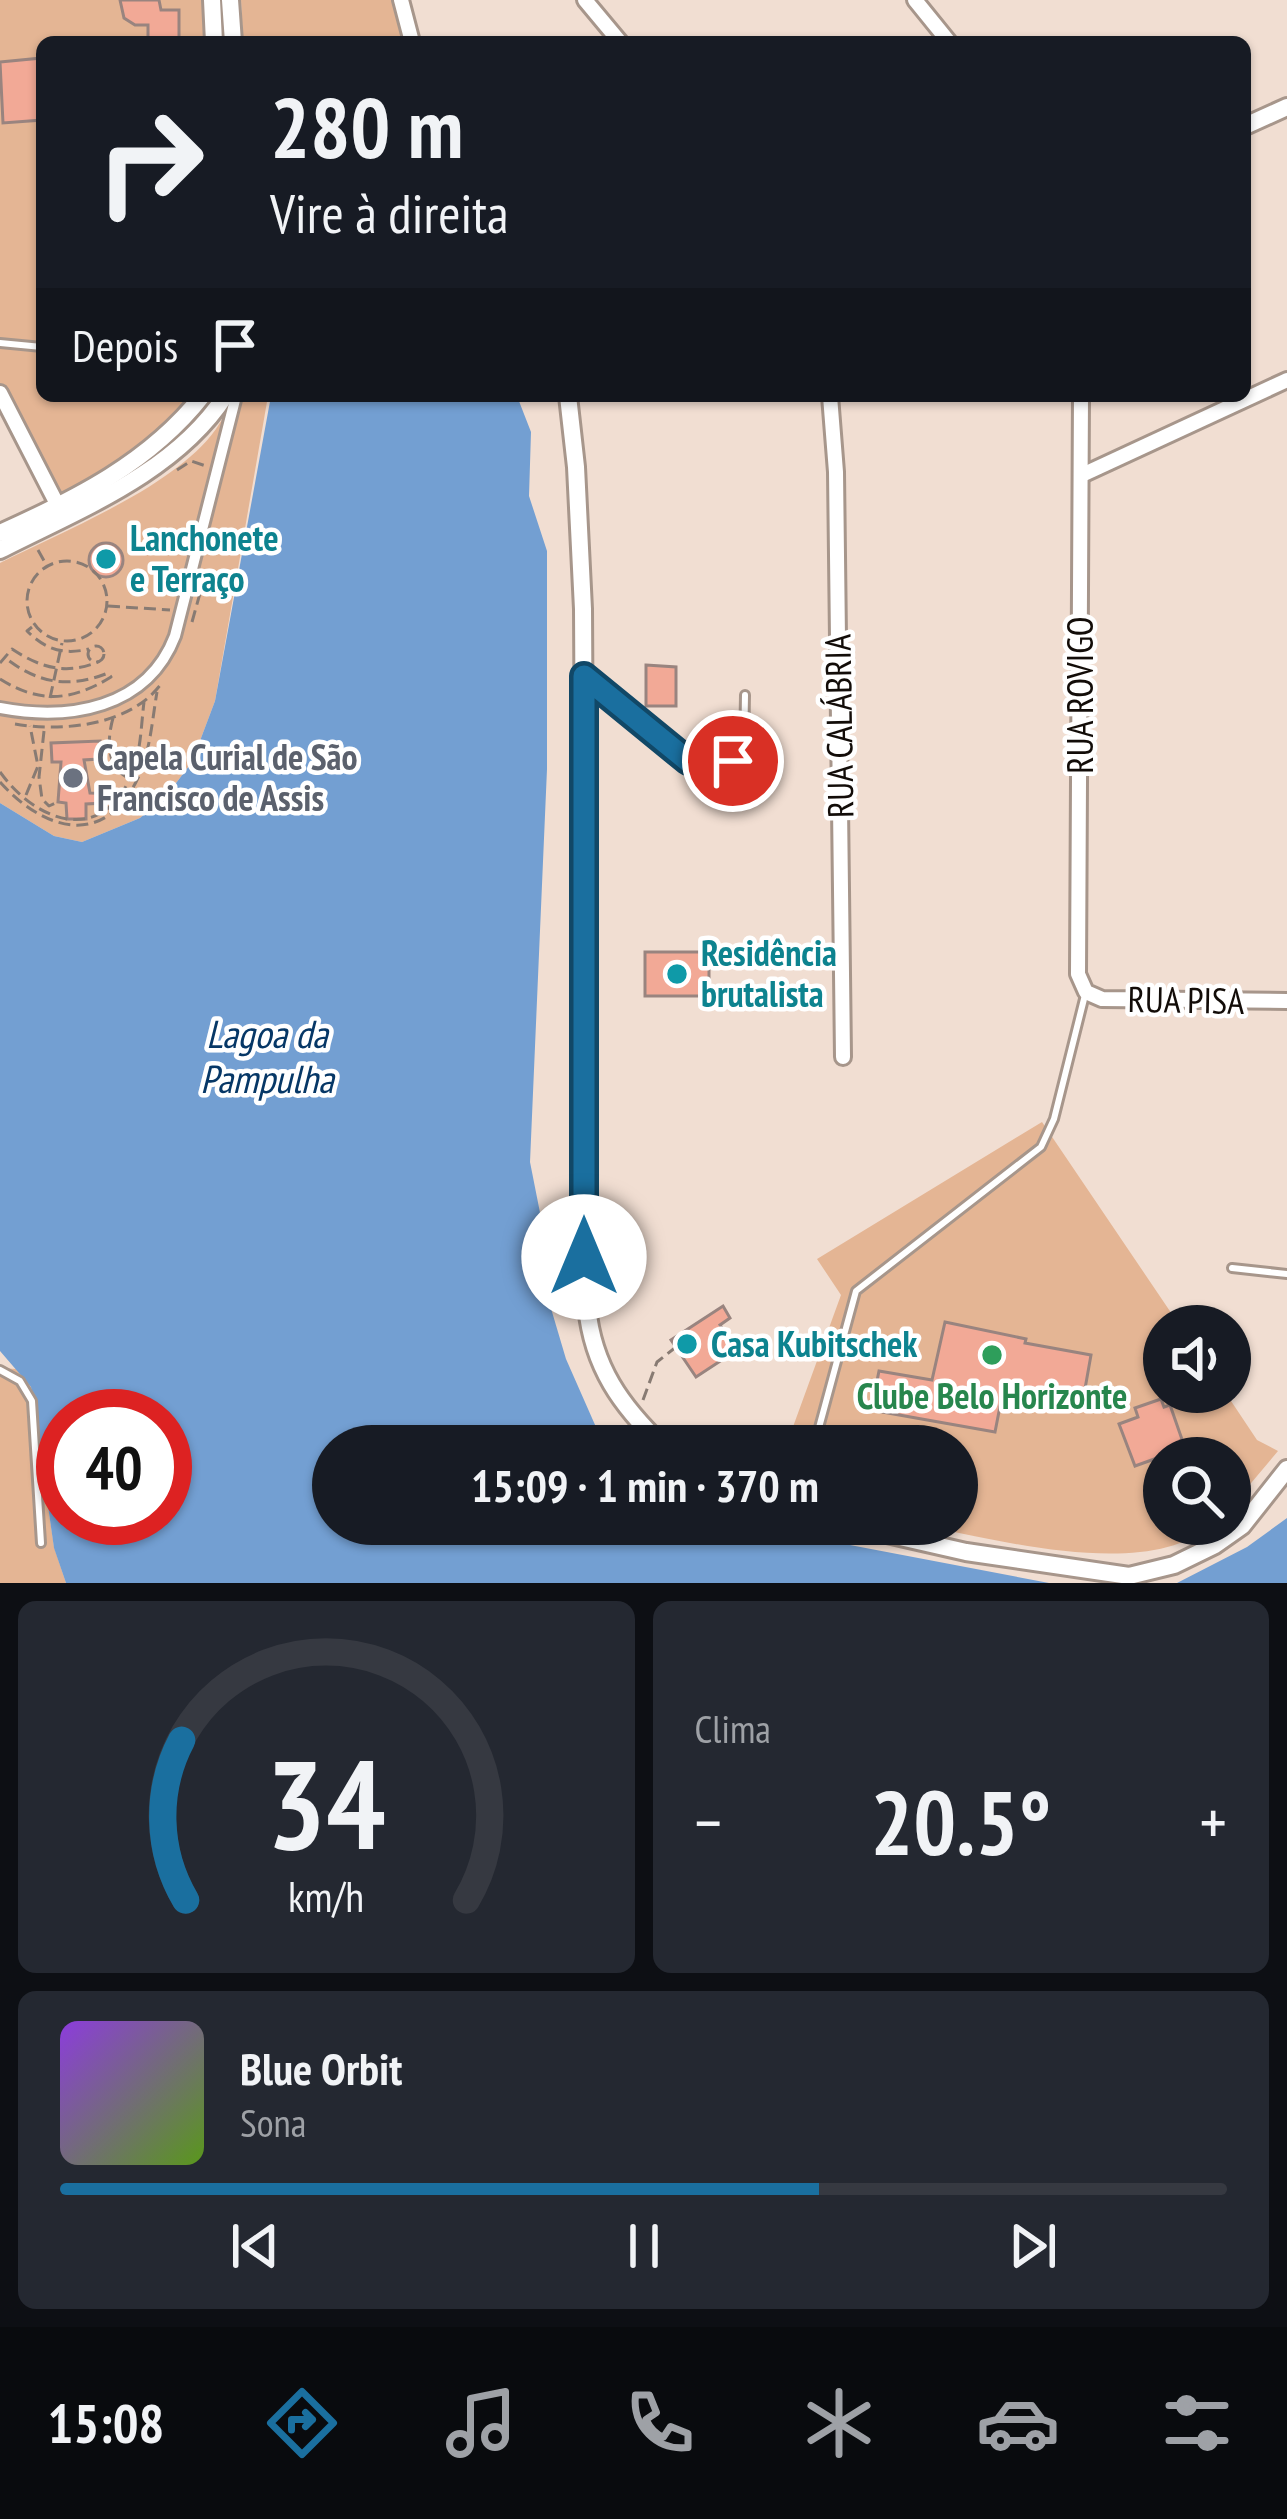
<!DOCTYPE html>
<html lang="pt">
<meta charset="utf-8">
<style>
body{margin:0;font-family:"PT Sans Narrow",sans-serif;background:#242831;color:#f1f3f6;height:100vh;display:flex;flex-direction:column;font-size:45px;white-space:nowrap}
*{box-sizing:border-box;margin:0}
p{font-size:39px;color:#9ea1a6}
.icon{flex:none;width:66px;height:66px;fill:none;stroke:currentColor;stroke-width:2;stroke-linecap:round;stroke-linejoin:round}
.map{position:relative;height:1583px;overflow:hidden}
.details{display:flex;flex-direction:column;gap:18px;padding:18px;background:#0d0f14;flex:1}
.details>*{flex:none}
.hud{position:absolute;left:36px;top:36px;width:1215px;height:366px;border-radius:18px;box-shadow:0 3px 9px #0004;background:#171b24;color:#f1f3f6;overflow:hidden}
.fabs{position:absolute;left:1143px;top:1305px;display:grid;gap:24px}
.fabs a{display:grid;place-items:center;width:108px;height:108px;border-radius:50%;background:#171b24;box-shadow:0 3px 9px #0004;font-size:60px}
.speed{position:absolute;left:36px;top:1389px;display:flex;gap:24px;font-size:60px;font-weight:700;text-align:center}
.speed>*{display:grid;place-content:center;width:156px;height:156px;border-radius:50%;background:#171b24;box-shadow:0 3px 9px #0004;line-height:1}
.speed .limit{border:18px solid #d22;background:#fff;color:#111}
.pin{position:absolute;display:grid;place-items:center;width:102px;height:102px;color:#fff;margin:-51px;border:6px solid #fff;border-radius:50%;box-shadow:0 3px 12px #0007}
.me{position:absolute;width:132px;margin:-66px;rotate:0deg;stroke-linejoin:round;filter:drop-shadow(0 0 9px #0008)}
.turn{display:flex;align-items:center;gap:42px;height:252px;padding:0 36px;font-size:54px}
.turn .icon{width:156px;height:156px;stroke-width:2.5}
.turn b{display:block;font-size:84px;line-height:102px}
.then{display:flex;align-items:center;height:114px;padding:0 36px;background:#0003;gap:24px;font-size:45px}
.big{font-size:90px;font-weight:800;line-height:1.1}
.details .widget{flex:1;display:flex;flex-direction:column;justify-content:center;gap:18px;min-width:0;padding:0 42px;border-radius:18px;background:#242831}
.details .dial{align-items:center;gap:0}
.dial svg{height:312px;overflow:visible;fill:none;stroke:#363941;stroke-width:7;stroke-linecap:round;text-anchor:middle}
.dial text{fill:#f1f3f6;stroke:none}
.song{display:flex;align-items:center;gap:36px}
.cover{width:144px;height:144px;border-radius:18px;background:linear-gradient(135deg,hsl(270 70% 55%),hsl(90 70% 35%))}
.played{height:12px;border-radius:6px;background:linear-gradient(90deg,#1a6f9f 65%,#363941 65%)}
.keys{display:flex;justify-content:space-around;direction:ltr}
.heat{display:flex;justify-content:space-between;align-items:center;font-size:66px;direction:ltr}
.details .tiles{flex:1;display:grid;gap:18px;grid-template-columns:1fr 1fr}
.widget:last-child{grid-column:span 2}
.trip{position:absolute;left:312px;top:1425px;width:666px;height:120px;border-radius:60px;background:#171b24;box-shadow:0 3px 9px #0004;font-weight:800;line-height:120px;text-align:center}
.dock{display:flex;height:192px;justify-content:space-around;align-items:center;background:#090b0e;color:#9ea1a6}
.dock .icon{width:84px;height:84px}
.dock .on{color:#1a6f9f}
.dock b{font-size:54px;color:#f1f3f6}
.map>svg:first-child{display:block}
.green{fill:#e4b594}
.water{fill:#739fd2;fill-rule:evenodd}
.building{fill:#f2a996;stroke:#99847f;stroke-width:3}
.lines{fill:none;stroke-linecap:round;stroke-linejoin:round}
.service-casing{stroke:#a7968b;stroke-width:12}
.pedestrian-casing{stroke:#a7968b;stroke-width:16}
.minor-casing{stroke:#a7968b;stroke-width:20}
.tertiary-casing{stroke:#a7968b;stroke-width:22}
.path{stroke:#887b73;stroke-width:3;stroke-dasharray:12 6;stroke-linecap:butt}
.service{stroke:#fff;stroke-width:6}
.pedestrian{stroke:#fff;stroke-width:10}
.minor{stroke:#fff;stroke-width:14}
.tertiary{stroke:#fff;stroke-width:16}
.route-casing{stroke:#114867;stroke-width:30}
.route{stroke:#1a6f9f;stroke-width:21}
.culture-dot{fill:#0f9aa8;stroke:#fff;stroke-width:4.5}
.worship-dot{fill:#6b7280;stroke:#fff;stroke-width:4.5}
.leisure-dot{fill:#2e9e5b;stroke:#fff;stroke-width:4.5}
.labels{text-anchor:middle;stroke-width:9;stroke-linejoin:round;paint-order:stroke}
.culture-label{font-size:36px;font-weight:bold;fill:#0d838f;stroke:#fff;text-anchor:start}
.street-label{font-size:36px;fill:#120c08;stroke:#fff}
.worship-label{font-size:36px;font-weight:bold;fill:#5b616d;stroke:#fff;text-anchor:start}
.leisure-label{font-size:36px;font-weight:bold;fill:#27864d;stroke:#fff}
.water-label{font-size:39px;font-style:italic;fill:#063766;stroke:#fff}
</style>
<div class="map">
<svg width="1287" height="1583" viewBox="0 0 1287 1583">
<rect width="100%" height="100%" fill="#f1ded2"/>
<!-- green -->
<g class="green">
<polygon points="0,0 204,0 206,42 42,42 42,396 196,396 188,413 62,505 0,383"/>
<polygon points="241,0 400,0 411,42 243,42"/>
<path d="M234,396h34l-53,305 -23,61 -25,33 -27,23 -58,24 -28,-6 -54,-33v-93l72,5 67,-30 -67,26 -72,-5v-143c63,-32 175,-76 216,-134 7,-10 12,-22 18,-33z"/>
<path d="M1042,1122l138,204h-16v66h61l32,48 21,11 -48,57v-50h-66v66h48c-64,59 -220,14 -298,0h43v-78h-171l55,-151 -24,-36z"/>
<polygon points="0,1368 16,1369 31,1387 54,1547 66,1583 0,1583"/>
</g>
<!-- water -->
<g class="water">
<path d="M271,396h246l14,36 -2,64 18,55v218l-17,393 15,76 -11,13 32,108 37,84 6,3h-276v78h407l309,59h-983l-12,-35 -23,-161 -31,-36v-548l54,33 28,6 58,-24 27,-23 25,-33 23,-61zM63,1416h102v102h-102z"/>
<polygon points="1287,1518 1287,1583 1177,1583 1247,1547"/>
</g>
<!-- building -->
<g class="building">
<polygon points="120,0 159,0 161,10 179,10 179,42 148,42 148,25 135,25 124,18"/>
<polygon points="42,58 42,120 3,123 0,62"/>
<circle cx="106" cy="560" r="17"/>
<polygon points="646,665 676,667 676,706 646,706"/>
<polygon points="100,741 99,759 84,760 90,793 124,794 125,802 86,804 86,819 67,819 66,803 58,802 61,762 52,762 51,743"/>
<rect x="645" y="952" width="64" height="44"/>
<polygon points="723,1306 730,1318 720,1325 737,1350 696,1377 671,1340"/>
<polygon points="945,1322 1026,1339 1025,1343 1091,1355 1083,1400 1004,1386 995,1432 871,1410 879,1371 932,1380"/>
<polygon points="1161,1399 1164,1407 1170,1405 1185,1448 1135,1466 1119,1424 1138,1417 1135,1408"/>
</g>
<g class="lines">
<defs>
<g id="service">
<polyline points="0,343 42,347"/>
<polyline points="586,679 688,761 723,765 744,750 745,695"/>
<polyline points="1232,1268 1287,1274"/>
<polyline points="0,1370 20,1381 32,1401 41,1543"/>
<polyline points="814,1446 856,1291 1041,1147 1054,1119 1085,995"/>
</g>
<path id="pedestrian" d="M0,708c69,13 147,1 175,-72l61,-240"/>
<g id="minor">
<polyline points="401,0 412,42"/>
<polyline points="585,0 620,42"/>
<polyline points="915,0 949,42"/>
<polyline points="0,393 57,504"/>
<polyline points="830,396 836,472 843,1057"/>
<polyline points="1081,396 1078,974 1086,992 1102,999 1287,1001"/>
<polyline points="1082,475 1287,380"/>
</g>
<g id="tertiary">
<polyline points="212,0 214,42"/>
<polyline points="230,0 233,42"/>
<polyline points="1245,126 1287,107"/>
<path d="M568,396l8,71 7,142 4,698c6,60 34,99 76,139"/>
<path d="M0,533c76,-34 150,-71 202,-137"/>
<path d="M0,550c78,-40 175,-77 225,-154"/>
<polyline points="843,1524 966,1552 1129,1576 1174,1565 1215,1545 1242,1526 1287,1469"/>
</g>
</defs>
<!-- service casing -->
<use href="#service" class="service-casing"/>
<!-- pedestrian casing -->
<use href="#pedestrian" class="pedestrian-casing"/>
<!-- minor casing -->
<use href="#minor" class="minor-casing"/>
<!-- tertiary casing -->
<use href="#tertiary" class="tertiary-casing"/>
<!-- path -->
<g class="path">
<polyline points="177,470 191,461 206,466"/>
<polyline points="38,550 47,566"/>
<circle cx="67" cy="601" r="40"/>
<polyline points="108,606 170,610"/>
<polyline points="192,622 204,579"/>
<path d="M32,627l-5,4c19,19 37,24 62,18"/>
<circle cx="96" cy="654" r="8"/>
<path d="M0,663l12,-14c29,19 53,26 86,13"/>
<path d="M0,679c40,25 72,22 111,-2l-3,-4c-40,16 -71,10 -104,-16"/>
<polyline points="50,698 62,643"/>
<path d="M113,718c-6,22 -7,48 15,60"/>
<path d="M15,724c47,8 115,2 146,-40"/>
<polyline points="44,731 39,777 42,799 49,806 58,802"/>
<polyline points="96,762 103,766 110,763"/>
<path d="M0,772c36,50 101,74 131,4 10,-23 10,-50 13,-74"/>
<path d="M0,782c41,46 101,68 136,0 14,-27 16,-61 21,-90"/>
<polyline points="26,795 38,766 30,726"/>
<polyline points="551,1258 570,1257"/>
<polyline points="643,1400 657,1362 676,1347"/>
<polyline points="786,1524 831,1532"/>
</g>
<!-- service -->
<use href="#service" class="service"/>
<!-- pedestrian -->
<use href="#pedestrian" class="pedestrian"/>
<!-- minor -->
<use href="#minor" class="minor"/>
<!-- tertiary -->
<use href="#tertiary" class="tertiary"/>
</g>
<g class="lines">
<defs>
<polyline id="route" points="584,1257 584,676 688,761 723,765 733,761"/>
</defs>
<!-- route casing -->
<use href="#route" class="route-casing"/>
<!-- route -->
<use href="#route" class="route"/>
</g>
<!-- markers -->
<g class="culture-dot">
<circle cx="106" cy="559" r="12"/>
<circle cx="677" cy="974" r="12"/>
<circle cx="687" cy="1344" r="12"/>
</g>
<circle class="worship-dot" cx="73" cy="778" r="12"/>
<circle class="leisure-dot" cx="992" cy="1355" r="12"/>
<g class="labels">
<!-- culture labels -->
<g class="culture-label">
<text x="130" y="551">Lanchonete<tspan x="130" dy="41">e Terraço</tspan></text>
<text x="701" y="966">Residência<tspan x="701" dy="41">brutalista</tspan></text>
<text x="711" y="1357">Casa Kubitschek</text>
</g>
<!-- street labels -->
<g class="street-label">
<text transform="translate(1080 695) rotate(-90)" y="13">RUA ROVIGO</text>
<text transform="translate(839 726) rotate(-91)" y="13">RUA CALÁBRIA</text>
<text transform="translate(1186 1000) rotate(1)" y="13">RUA PISA</text>
</g>
<!-- worship labels -->
<g class="worship-label">
<text x="97" y="770">Capela Curial de São<tspan x="97" dy="41">Francisco de Assis</tspan></text>
</g>
<!-- leisure labels -->
<g class="leisure-label">
<text x="992" y="1409">Clube Belo Horizonte</text>
</g>
<!-- water labels -->
<g class="water-label">
<text x="267" y="1048">Lagoa da<tspan x="267" dy="45">Pampulha</tspan></text>
</g>
</g>
</svg>
<div class="fabs">
<a><svg class="icon" aria-label="sound" viewBox="0 0 24 24"><path d="M4 9h4l5-4v14l-5-4H4zM17 9q2 3 0 6"/></svg></a>
<a><svg class="icon" aria-label="search" viewBox="0 0 24 24"><circle cx="10" cy="10" r="6"/><path d="M15 15l6 6"/></svg></a>
</div>
<div class="speed"><div class="limit">40</div></div>
<div class="pin" style="left:733px;top:761px;background:#d93025"><svg class="icon" aria-label="arrive" viewBox="0 0 24 24"><path d="M6 21V4h12l-3 4 3 4H6"/></svg></div>
<svg class="me" style="left:584px;top:1257px" viewBox="-20 -20 40 40"><circle r="19" fill="#fff"/><path d="M0-13L10 11 0 6-10 11z" fill="#1a6f9f"/></svg>
<div class="trip">15:09 · 1 min · 370 m</div>
<div class="hud">
<div class="turn"><svg class="icon" aria-label="right" viewBox="0 0 24 24"><path d="M7 20v-9h11M14 6l5 5-5 5"/></svg><div><b>280 m</b>Vire à direita</div></div>
<div class="then">Depois<svg class="icon" aria-label="arrive" viewBox="0 0 24 24"><path d="M6 21V4h12l-3 4 3 4H6"/></svg></div>
</div>
</div>
<section class="details">
<div class="tiles">
<div class="widget dial"><svg viewBox="0 0 100 80">
<path d="M14 69A42 42 0 1 1 86 69"/>
<path d="M14 69A42 42 0 0 1 13 28" stroke="#1a6f9f"/>
<text x="50" y="56" font-size="32" font-weight="700">34</text>
<text x="50" y="72" font-size="11">km/h</text>
</svg></div>
<div class="widget"><p>Clima</p>
<div class="heat"><a>−</a><b class="big">20.5°</b><a>+</a></div>
</div>
<div class="widget">
<div class="song"><i class="cover"></i><div><b>Blue Orbit</b><p>Sona</p></div></div>
<div class="played"></div>
<div class="keys"><svg class="icon" aria-label="previous" viewBox="0 0 24 24"><path d="M18 5L8 12l10 7zM5 5v14"/></svg><svg class="icon" aria-label="pause" viewBox="0 0 24 24"><path d="M8 5v14M16 5v14"/></svg><svg class="icon" aria-label="next" viewBox="0 0 24 24"><path d="M6 5l10 7-10 7zM19 5v14"/></svg></div>
</div>
</div>
</section>
<nav class="dock">
<b>15:08</b>
<svg class="icon on" aria-label="directions" viewBox="0 0 24 24"><path d="M12 3l9 9-9 9-9-9zM9 14v-3h6M13 9l2 2-2 2"/></svg>
<svg class="icon" aria-label="music" viewBox="0 0 24 24"><path d="M9 18V5l10-2v13"/><circle cx="6" cy="18" r="3"/><circle cx="16" cy="16" r="3"/></svg>
<svg class="icon" aria-label="phone" viewBox="0 0 24 24"><path d="M5 4h4l2 5-3 2q2 4 5 5l2-3 5 2v4C11 20 4 13 5 4z"/></svg>
<svg class="icon" aria-label="climate" viewBox="0 0 24 24"><path d="M12 3v18M4 7l16 10M4 17L20 7"/></svg>
<svg class="icon" aria-label="car" viewBox="0 0 24 24"><path d="M5 17H2v-5l4-1 3-4h7l3 4 3 1v5h-3M9 17h6M6 11h13"/><circle cx="7" cy="17" r="2"/><circle cx="17" cy="17" r="2"/></svg>
<svg class="icon" aria-label="filters" viewBox="0 0 24 24"><path d="M4 7h16M4 17h16"/><circle cx="9" cy="7" r="2"/><circle cx="15" cy="17" r="2"/></svg>
</nav>
